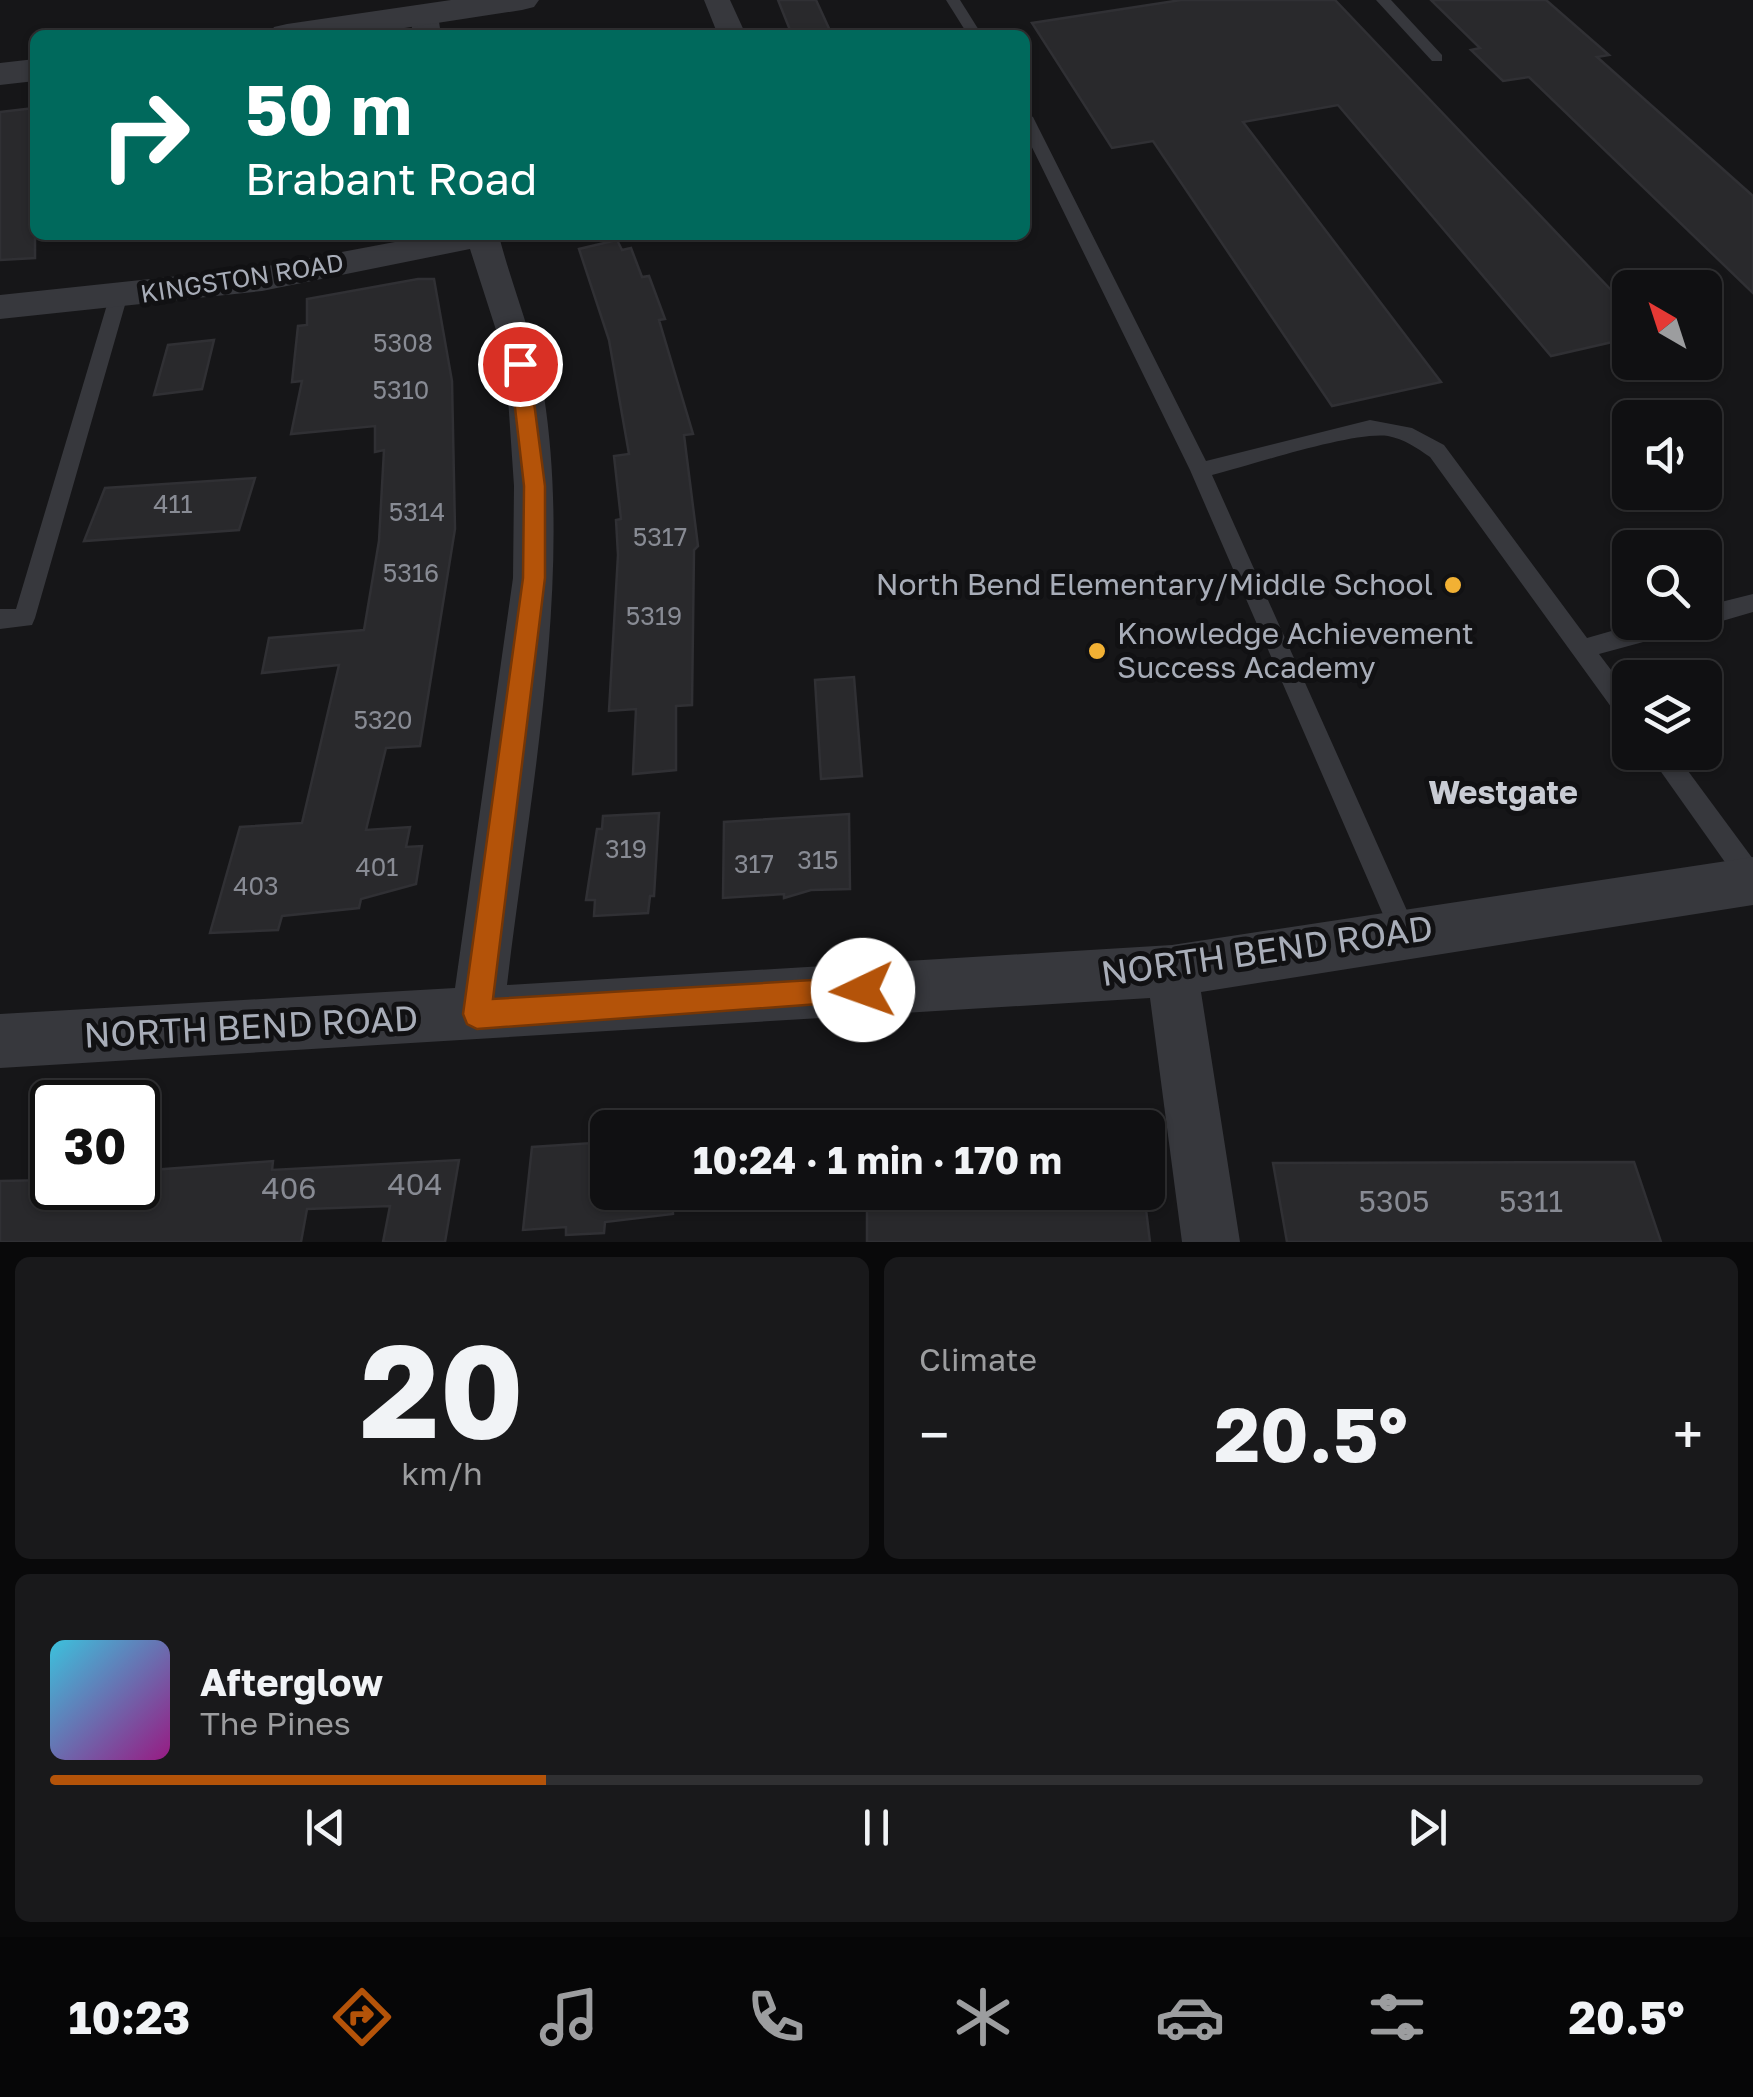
<!DOCTYPE html>
<meta charset="utf-8">
<style>
body{margin:0;font-family:"Golos Text",sans-serif;background:#19191b;color:#f1f3f6;height:100vh;display:flex;flex-direction:column;font-size:38px;white-space:nowrap}
*{box-sizing:border-box;margin:0}
p{font-size:32px;color:#9c9d9f}
.icon{flex:none;width:55px;height:55px;fill:none;stroke:currentColor;stroke-width:2;stroke-linecap:round;stroke-linejoin:round}
.map{position:relative;height:1242px;overflow:hidden}
.details{display:flex;flex-direction:column;gap:15px;padding:15px;background:#09090a;flex:1}
.details>*{flex:none}
.guide{position:absolute;left:30px;top:30px;width:1000px;height:210px;border-radius:15px;box-shadow:0 2px 8px #0004,0 0 0 2px #303032;background:#00695c;color:#fff;overflow:hidden}
.needle{width:65px;rotate:321deg}
.controls{position:absolute;left:1612px;top:270px;display:grid;gap:20px}
.controls a{display:grid;place-items:center;width:110px;height:110px;border-radius:15px;background:#101012;box-shadow:0 2px 8px #0004,0 0 0 2px #303032;font-size:50px}
.speed{position:absolute;left:30px;top:1080px;display:flex;gap:20px;font-size:50px;font-weight:700;text-align:center}
.speed>*{display:grid;place-content:center;width:130px;height:130px;border-radius:50%;background:#101012;box-shadow:0 2px 8px #0004,0 0 0 2px #303032;line-height:1}
.speed .limit{border:5px solid #111;border-radius:15px;background:#fff;color:#111}
.pin{position:absolute;display:grid;place-items:center;width:85px;height:85px;color:#fff;margin:-42px;border:5px solid #fff;border-radius:50%;box-shadow:0 2px 10px #0007}
.me{position:absolute;width:110px;margin:-55px;rotate:267deg;stroke-linejoin:round;filter:drop-shadow(0 0 8px #0008)}
.turn{display:flex;align-items:center;gap:35px;height:210px;padding:0 50px;font-size:45px}
.turn .icon{width:130px;height:130px;stroke-width:2.5}
.turn b{display:block;font-size:70px;line-height:85px}
.big{font-size:75px;font-weight:700;line-height:1.1}
.details .tile{flex:1;display:flex;flex-direction:column;justify-content:center;gap:15px;min-width:0;padding:0 35px;border-radius:15px;background:#19191b}
.details .dial{align-items:center;gap:0}
.dial b{font-size:130px;line-height:1}
.song{display:flex;align-items:center;gap:30px}
.cover{width:120px;height:120px;border-radius:15px;background:linear-gradient(135deg,hsl(190 70% 55%),hsl(310 70% 35%))}
.played{height:10px;border-radius:5px;background:linear-gradient(90deg,#b45309 30%,#303032 30%)}
.keys{display:flex;justify-content:space-around;direction:ltr}
.heat{display:flex;justify-content:space-between;align-items:center;font-size:55px;direction:ltr}
.details .tiles{flex:1;display:grid;gap:15px;grid-template-columns:1fr 1fr}
.tile:last-child{grid-column:span 2}
.trip{position:absolute;left:590px;top:1110px;width:575px;height:100px;border-radius:15px;background:#101012;box-shadow:0 2px 8px #0004,0 0 0 2px #303032;font-weight:700;line-height:100px;text-align:center}
.tabs{display:flex;height:160px;justify-content:space-around;align-items:center;background:#060607;color:#9c9d9f}
.tabs .icon{width:70px;height:70px}
.tabs .current{color:#b45309}
.tabs b{font-size:45px;color:#f1f3f6}
.map>svg:first-child{display:block}
.building{fill:#29292c;stroke:#303034;stroke-width:2.5}
.lines{fill:none;stroke-linecap:round;stroke-linejoin:round}
.service{fill:#37383d;fill-rule:evenodd}
.minor{fill:#37383d;fill-rule:evenodd}
.tertiary{fill:#37383d;fill-rule:evenodd}
.route{fill:#b45309;stroke:#753606;stroke-width:2.5}
.poi-dot{fill:#f2b134;stroke:#111113;stroke-width:4}
.labels{text-anchor:middle;stroke-width:10;stroke-linejoin:round;paint-order:stroke}
.far-street-label{font-size:25px;fill:#a8adb8;stroke:#111113}
.number-label{font-size:25px;fill:#888b94}
.poi-label{font-size:30px;fill:#a8adb8;stroke:#111113;text-anchor:end}
.near-number-label{font-size:30px;fill:#888b94}
.neighbourhood-label{font-size:32px;font-weight:bold;fill:#c9ccd4;stroke:#111113}
.near-street-label{font-size:35px;fill:#a8adb8;stroke:#111113}
</style>
<div class="map">
<svg width="1753" height="1242" viewBox="0 0 1753 1242">
<rect width="100%" height="100%" fill="#161618"/>
<!-- building -->
<g class="building">
<polygon points="778,0 816,0 832,35 792,35"/>
<polygon points="1181,0 1335,0 1630,310 1630,338 1551,356 1338,105 1243,122 1441,382 1332,406 1153,141 1112,148 1032,23"/>
<polygon points="1431,0 1546,0 1609,55 1597,57 1753,196 1753,293 1529,77 1503,81 1471,50 1480,48"/>
<polygon points="35,108 35,258 0,260 0,112"/>
<polygon points="617,240 622,250 631,248 642,277 649,276 665,319 659,320 693,434 684,435 698,546 694,550 692,705 676,706 676,770 633,774 636,709 609,711 618,555 616,520 621,519 614,456 629,454 609,340 579,249"/>
<polygon points="418,279 434,279 452,381 455,529 420,746 386,748 366,830 410,827 406,847 422,846 416,884 361,899 359,908 282,916 278,930 210,933 240,827 302,823 339,665 262,673 269,638 364,630 379,541 384,450 375,452 375,426 291,434 302,381 292,382 298,326 307,325 307,299"/>
<polygon points="214,340 202,389 154,395 168,345"/>
<polygon points="255,478 239,530 84,541 105,488"/>
<polygon points="854,677 862,776 821,779 815,680"/>
<polygon points="659,813 654,896 650,896 648,913 594,916 595,900 586,900 597,829 602,829 603,816"/>
<polygon points="849,814 850,889 811,890 784,898 784,894 723,898 724,822"/>
<polygon points="608,1142 608,1192 672,1192 673,1214 605,1222 604,1233 566,1235 566,1227 523,1230 532,1147"/>
<polygon points="459,1160 445,1242 383,1242 390,1206 307,1209 301,1242 0,1242 0,1181 52,1180 52,1188 138,1188 138,1171 273,1161 272,1170"/>
<polygon points="1634,1162 1661,1242 1287,1242 1273,1163"/>
<polygon points="867,1193 1144,1193 1150,1242 867,1242"/>
</g>
<g class="lines">
<!-- service -->
<g class="service">
<polygon points="946,0 960,0 982,35 968,35"/>
<polygon points="1376,0 1391,0 1442,55 1442,61 1432,61"/>
<path d="M1025,112l8,5 173,344 164,-41 42,8 32,17 143,193 56,-16h48l-3,7 -8,3 -81,22 31,41v30l-8,-3 -192,-265c-13,-9 -26,-18 -42,-21 -35,-5 -136,29 -176,39l201,449 4,9 -4,9 -9,4 -9,-4 -205,-472 -165,-337z"/>
<polygon points="118,292 127,298 35,618 32,625 0,629 0,609 16,609 109,298"/>
<polygon points="1753,594 1753,612 1705,626 1697,623 1705,622 1705,606"/>
<polygon points="1647,752 1674,752 1753,859 1753,893 1744,889"/>
</g>
<!-- minor -->
<g class="minor">
<polygon points="704,0 730,0 746,35 718,35"/>
<polygon points="424,7 438,15 441,35 413,35 410,15"/>
<path d="M432,235l67,1c14,54 36,104 45,160 29,187 -15,401 -37,589l665,-40 581,-88v48l-552,87 39,250h-58l-32,-244 -1150,70v-54l455,-26 58,-410 1,-92 -6,-88 -12,-68 -26,-81 -208,42 -262,28v-24l262,-28z"/>
</g>
<!-- tertiary -->
<g class="tertiary">
<polygon points="451,0 539,0 534,7 522,10 359,35 269,35 274,27 287,24"/>
<polygon points="35,59 35,81 0,85 0,63"/>
</g>
</g>
<!-- route -->
<polygon class="route" points="520,357 529,364 545,486 545,578 493,999 863,977 873,981 877,990 873,1000 477,1029 467,1024 463,1014 523,578 524,486 510,364"/>
<!-- markers -->
<g class="poi-dot">
<circle cx="1453" cy="585" r="10"/>
<circle cx="1097" cy="651" r="10"/>
</g>
<g class="labels">
<!-- far-street labels -->
<g class="far-street-label">
<text transform="translate(242 278) rotate(-9)" y="9">KINGSTON ROAD</text>
</g>
<!-- number labels -->
<g class="number-label">
<text x="403" y="352">5308</text>
<text x="401" y="399">5310</text>
<text x="173" y="513">411</text>
<text x="417" y="521">5314</text>
<text x="660" y="546">5317</text>
<text x="411" y="582">5316</text>
<text x="654" y="625">5319</text>
<text x="383" y="729">5320</text>
<text x="626" y="858">319</text>
<text x="818" y="869">315</text>
<text x="754" y="873">317</text>
<text x="377" y="876">401</text>
<text x="256" y="895">403</text>
</g>
<!-- poi labels -->
<g class="poi-label">
<text x="1433" y="595">North Bend Elementary/Middle School</text>
<text x="1117" y="644" text-anchor="start">Knowledge Achievement<tspan x="1117" dy="34">Success Academy</tspan></text>
</g>
<!-- near-number labels -->
<g class="near-number-label">
<text x="415" y="1195">404</text>
<text x="289" y="1199">406</text>
<text x="1394" y="1212">5305</text>
<text x="1531" y="1212">5311</text>
</g>
<!-- neighbourhood labels -->
<g class="neighbourhood-label">
<text x="1503" y="804">Westgate</text>
</g>
<!-- near-street labels -->
<g class="near-street-label">
<text transform="translate(1267 951) rotate(-8)" y="12">NORTH BEND ROAD</text>
<text transform="translate(251 1027) rotate(-3)" y="12">NORTH BEND ROAD</text>
</g>
</g>
</svg>
<div class="controls">
<a><svg class="needle" viewBox="-14 -14 28 28"><path d="M0-13l5 13h-10z" fill="#e53935"/><path d="M0 13l5-13h-10z" fill="#9c9d9f"/></svg></a>
<a><svg class="icon" aria-label="sound" viewBox="0 0 24 24"><path d="M4 9h4l5-4v14l-5-4H4zM17 9q2 3 0 6"/></svg></a>
<a><svg class="icon" aria-label="search" viewBox="0 0 24 24"><circle cx="10" cy="10" r="6"/><path d="M15 15l6 6"/></svg></a>
<a><svg class="icon" aria-label="layers" viewBox="0 0 24 24"><path d="M12 4l9 5-9 5-9-5zM3 14l9 5 9-5"/></svg></a>
</div>
<div class="speed"><div class="limit">30</div></div>
<div class="pin" style="left:520px;top:364px;background:#d93025"><svg class="icon" aria-label="arrive" viewBox="0 0 24 24"><path d="M6 21V4h12l-3 4 3 4H6"/></svg></div>
<svg class="me" style="left:863px;top:990px" viewBox="-20 -20 40 40"><circle r="19" fill="#fff"/><path d="M0-13L10 11 0 6-10 11z" fill="#b45309"/></svg>
<div class="trip">10:24 · 1 min · 170 m</div>
<div class="guide">
<div class="turn"><svg class="icon" aria-label="right" viewBox="0 0 24 24"><path d="M7 20v-9h11M14 6l5 5-5 5"/></svg><div><b>50 m</b>Brabant Road</div></div>
</div>
</div>
<section class="details">
<div class="tiles">
<div class="tile dial"><b>20</b><p>km/h</p></div>
<div class="tile"><p>Climate</p>
<div class="heat"><a>−</a><b class="big">20.5°</b><a>+</a></div>
</div>
<div class="tile">
<div class="song"><i class="cover"></i><div><b>Afterglow</b><p>The Pines</p></div></div>
<div class="played"></div>
<div class="keys"><svg class="icon" aria-label="previous" viewBox="0 0 24 24"><path d="M18 5L8 12l10 7zM5 5v14"/></svg><svg class="icon" aria-label="pause" viewBox="0 0 24 24"><path d="M8 5v14M16 5v14"/></svg><svg class="icon" aria-label="next" viewBox="0 0 24 24"><path d="M6 5l10 7-10 7zM19 5v14"/></svg></div>
</div>
</div>
</section>
<nav class="tabs">
<b>10:23</b>
<svg class="icon current" aria-label="directions" viewBox="0 0 24 24"><path d="M12 3l9 9-9 9-9-9zM9 14v-3h6M13 9l2 2-2 2"/></svg>
<svg class="icon" aria-label="music" viewBox="0 0 24 24"><path d="M9 18V5l10-2v13"/><circle cx="6" cy="18" r="3"/><circle cx="16" cy="16" r="3"/></svg>
<svg class="icon" aria-label="phone" viewBox="0 0 24 24"><path d="M5 4h4l2 5-3 2q2 4 5 5l2-3 5 2v4C11 20 4 13 5 4z"/></svg>
<svg class="icon" aria-label="climate" viewBox="0 0 24 24"><path d="M12 3v18M4 7l16 10M4 17L20 7"/></svg>
<svg class="icon" aria-label="car" viewBox="0 0 24 24"><path d="M5 17H2v-5l4-1 3-4h7l3 4 3 1v5h-3M9 17h6M6 11h13"/><circle cx="7" cy="17" r="2"/><circle cx="17" cy="17" r="2"/></svg>
<svg class="icon" aria-label="filters" viewBox="0 0 24 24"><path d="M4 7h16M4 17h16"/><circle cx="9" cy="7" r="2"/><circle cx="15" cy="17" r="2"/></svg>
<b>20.5°</b>
</nav>
